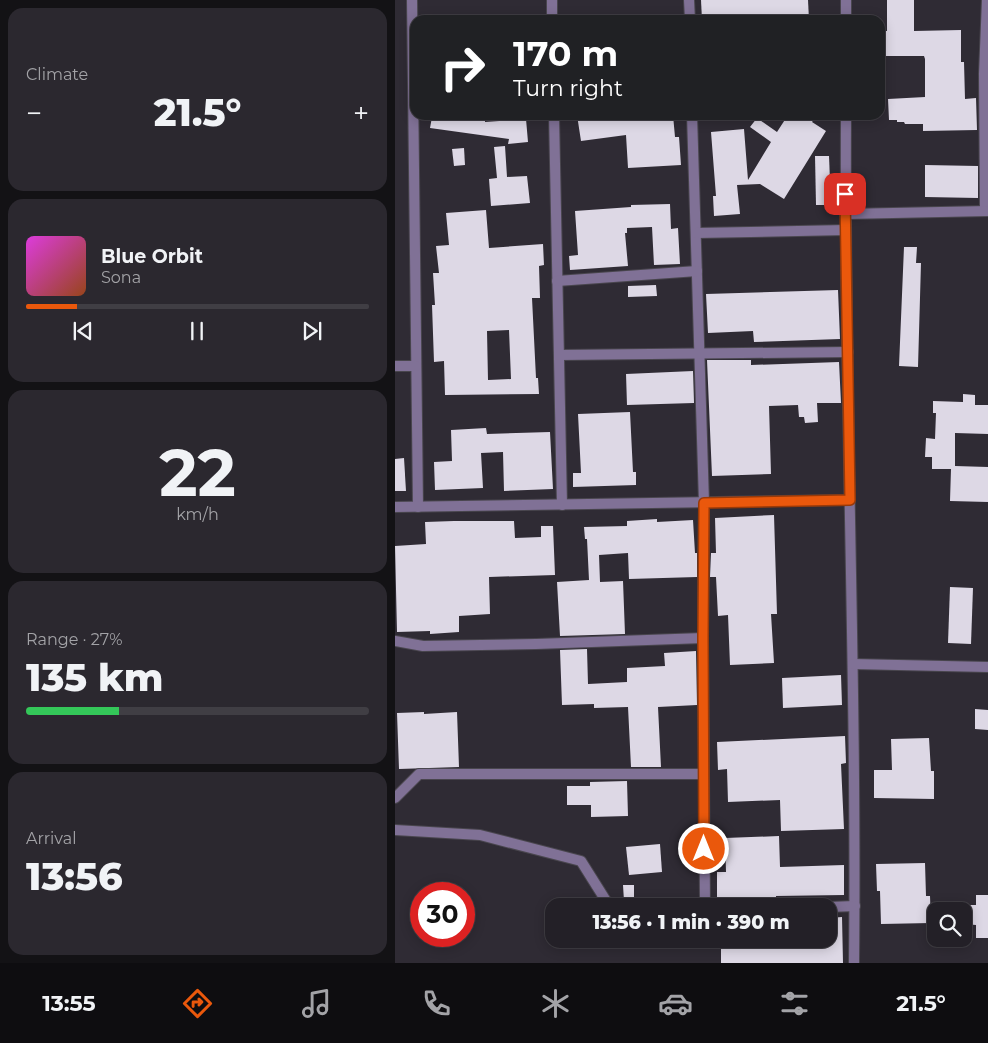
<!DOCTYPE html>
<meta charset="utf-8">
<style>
body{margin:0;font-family:Montserrat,sans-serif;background:#2b282f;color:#f1f3f6;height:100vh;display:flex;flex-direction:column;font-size:19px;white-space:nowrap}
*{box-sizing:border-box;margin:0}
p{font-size:16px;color:#a3a3a7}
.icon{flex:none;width:28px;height:28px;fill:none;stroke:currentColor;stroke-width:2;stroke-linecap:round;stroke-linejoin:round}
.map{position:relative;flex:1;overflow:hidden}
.drawer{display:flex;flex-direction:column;gap:8px;padding:8px;background:#131215;width:395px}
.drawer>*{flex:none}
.guide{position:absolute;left:15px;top:15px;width:475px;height:105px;border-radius:15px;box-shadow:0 2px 12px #0003,0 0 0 1px #403e44;background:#202124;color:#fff;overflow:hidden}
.controls{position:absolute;left:532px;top:902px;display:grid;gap:10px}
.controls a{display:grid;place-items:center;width:45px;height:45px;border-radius:10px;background:#232027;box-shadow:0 2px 12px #0003,0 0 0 1px #403e44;font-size:25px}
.speed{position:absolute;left:15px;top:882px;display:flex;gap:10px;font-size:25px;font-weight:700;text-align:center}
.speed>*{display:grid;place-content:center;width:65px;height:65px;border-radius:50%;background:#232027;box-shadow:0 2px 12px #0003,0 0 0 1px #403e44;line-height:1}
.speed .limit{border:8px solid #d22;background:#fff;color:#111}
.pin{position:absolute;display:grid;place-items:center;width:42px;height:42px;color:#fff;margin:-21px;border-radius:10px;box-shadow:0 2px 8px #0006}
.me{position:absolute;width:55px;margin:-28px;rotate:0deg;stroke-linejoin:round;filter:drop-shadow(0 0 4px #0008)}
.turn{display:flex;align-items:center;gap:18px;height:105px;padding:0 20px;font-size:22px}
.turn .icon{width:65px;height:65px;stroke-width:2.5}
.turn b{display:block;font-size:35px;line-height:42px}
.big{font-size:38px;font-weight:800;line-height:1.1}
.drawer .card{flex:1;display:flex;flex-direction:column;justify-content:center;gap:8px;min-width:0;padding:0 18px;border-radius:15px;background:#2b282f}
.drawer .dial{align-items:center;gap:0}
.dial b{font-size:65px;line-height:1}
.song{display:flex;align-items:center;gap:15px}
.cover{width:60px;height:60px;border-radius:8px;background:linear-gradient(135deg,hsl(300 70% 55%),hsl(20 70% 35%))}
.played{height:5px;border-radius:2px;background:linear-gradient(90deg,#ea580c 15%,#403e44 15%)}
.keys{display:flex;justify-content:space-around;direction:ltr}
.heat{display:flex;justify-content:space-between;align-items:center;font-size:28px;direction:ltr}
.charge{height:8px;border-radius:4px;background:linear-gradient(90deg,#34c759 27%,#403e44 0)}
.trip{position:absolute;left:150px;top:898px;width:292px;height:50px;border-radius:15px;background:#232027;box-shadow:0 2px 12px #0003,0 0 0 1px #403e44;font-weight:800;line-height:50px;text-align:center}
.tab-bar{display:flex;height:80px;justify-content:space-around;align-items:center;background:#0e0d10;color:#a3a3a7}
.tab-bar .icon{width:35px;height:35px}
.tab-bar .on{color:#ea580c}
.tab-bar b{font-size:22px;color:#f1f3f6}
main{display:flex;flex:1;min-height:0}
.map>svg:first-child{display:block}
.building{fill:#ddd8e5;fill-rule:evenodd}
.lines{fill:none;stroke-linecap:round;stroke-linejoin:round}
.minor-casing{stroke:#49464e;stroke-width:12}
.minor{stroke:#807196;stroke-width:10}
.route-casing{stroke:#983908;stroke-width:12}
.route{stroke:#ea580c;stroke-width:9}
</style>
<main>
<section class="drawer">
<div class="card"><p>Climate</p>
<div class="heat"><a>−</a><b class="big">21.5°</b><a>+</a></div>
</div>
<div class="card">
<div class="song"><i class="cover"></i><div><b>Blue Orbit</b><p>Sona</p></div></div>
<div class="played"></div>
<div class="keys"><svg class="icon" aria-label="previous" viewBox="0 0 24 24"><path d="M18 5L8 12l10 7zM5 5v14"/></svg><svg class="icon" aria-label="pause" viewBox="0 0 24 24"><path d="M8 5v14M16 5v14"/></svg><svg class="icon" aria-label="next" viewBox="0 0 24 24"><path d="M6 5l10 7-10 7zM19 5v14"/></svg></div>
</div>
<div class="card dial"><b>22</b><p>km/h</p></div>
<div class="card"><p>Range · 27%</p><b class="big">135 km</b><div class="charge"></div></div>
<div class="card"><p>Arrival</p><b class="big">13:56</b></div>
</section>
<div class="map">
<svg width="593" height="963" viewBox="0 0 593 963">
<rect width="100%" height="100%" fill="#2f2b34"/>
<!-- building -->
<g class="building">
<polygon points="306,0 413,0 414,20 307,20"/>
<polygon points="492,0 519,0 519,31 566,30 566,62 569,62 570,99 581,98 582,130 528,131 528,124 510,124 509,122 502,122 502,120 494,120 493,99 530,97 530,59 529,56 486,56 485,31 492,31"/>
<polygon points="90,115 90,122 131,119 133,142 113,144 114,139 35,128 37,117 47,118"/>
<polygon points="182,115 278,115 280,137 284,137 286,165 233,168 231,135 186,141"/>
<polygon points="393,115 422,115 417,122 431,131 389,199 365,184 342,185 345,214 319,216 318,196 321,196 316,132 349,129 353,180 376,142 355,127 362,118 382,132"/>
<polygon points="110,146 112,177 132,176 135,203 96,206 94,179 102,178 99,147"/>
<polygon points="69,148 70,165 59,166 57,149"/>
<polygon points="420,156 434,156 436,205 421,205"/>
<polygon points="530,165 583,166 583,198 530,197"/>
<polygon points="275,204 276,229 283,228 285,264 259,265 257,227 232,228 232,233 230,233 233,266 175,270 174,256 183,255 180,211 236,207 236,205"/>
<path d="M91,210l3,38 54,-4 1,21 -5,1 1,32h-8l4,80h2l1,16 -94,1 -1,-34 -10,1 -2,-57h3l-2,-32h6l-3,-27 13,-1 -3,-32zM114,330l2,49 -23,1 -1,-49z"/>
<polygon points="509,247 522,247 521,263 526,263 523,367 504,366"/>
<polygon points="261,285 262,296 233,297 233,286"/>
<polygon points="443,290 445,339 359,342 358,331 313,333 311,294"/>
<polygon points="312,360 356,360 356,365 444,362 446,403 422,403 423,422 410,423 409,417 404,417 403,405 374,406 376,474 317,476"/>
<polygon points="298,371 299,403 232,405 231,374"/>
<polygon points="568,394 580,395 580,405 593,405 593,434 560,433 560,466 593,467 593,502 555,501 556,469 537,469 537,457 530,457 531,438 540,439 541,413 538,413 538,401 568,402"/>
<polygon points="235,412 238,472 241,472 241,485 178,487 178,473 186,473 183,414"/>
<polygon points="91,428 92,434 155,432 158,489 109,491 108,452 86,453 88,488 40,490 39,462 57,461 56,430"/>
<polygon points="9,458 11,491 0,491 0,459"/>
<polygon points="379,515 382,614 376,614 379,663 335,665 333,615 323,616 321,577 315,577 316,553 321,553 320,518"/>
<polygon points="262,519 262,522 298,520 300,553 302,553 302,577 234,579 233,553 204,555 205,582 228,581 230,634 165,636 162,582 194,580 192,539 190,539 189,527 232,526 232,521"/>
<polygon points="59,521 119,521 120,538 146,537 146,526 158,526 160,575 94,577 95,614 64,616 64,632 35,634 35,631 2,632 0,546 31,544 30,522"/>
<polygon points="555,587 578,588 576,644 553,643"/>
<polygon points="192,649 193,684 232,682 232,668 270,666 269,653 301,651 302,705 263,707 266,767 236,767 233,707 199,708 199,704 167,705 165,650"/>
<polygon points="446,675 447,705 388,708 387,678"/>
<polygon points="580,709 593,710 593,730 580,729"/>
<polygon points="29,712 29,714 62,712 64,767 4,769 2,713"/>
<polygon points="450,736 451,763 446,764 449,829 386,831 385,800 333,802 332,769 323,770 322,742"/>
<polygon points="534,738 536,771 539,771 539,799 479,798 479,770 497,770 496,739"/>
<polygon points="232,781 233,816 196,817 196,805 172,805 172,786 195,786 195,782"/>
<polygon points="384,836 385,867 449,865 449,895 381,896 381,899 322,900 322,872 331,872 330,838"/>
<polygon points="265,844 267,872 234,875 231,847"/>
<polygon points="530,863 531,896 535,896 536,923 486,924 485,891 482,891 481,864"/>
<polygon points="228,885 239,885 239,900 229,901"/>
<polygon points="581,895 593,895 593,938 581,938 581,925 569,924 569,905 581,905"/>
<polygon points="447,917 448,963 326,963 326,939 434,939 434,918"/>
</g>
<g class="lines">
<defs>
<g id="minor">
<polyline points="17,0 23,507"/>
<polyline points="157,0 157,20"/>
<polyline points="294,0 295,20"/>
<polyline points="451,20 451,0"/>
<polyline points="159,115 167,505"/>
<polyline points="297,115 309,503 308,638 310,906"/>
<path d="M451,115c-2,283 11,565 8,848"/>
<polyline points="590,211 589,74 592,0"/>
<polyline points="450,214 593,211"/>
<polyline points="301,233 451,230"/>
<polyline points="162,281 302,271"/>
<polyline points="164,355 453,352"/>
<polyline points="0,366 21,366"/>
<polyline points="0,507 455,500"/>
<polyline points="0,641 28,646 141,644 308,638"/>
<polyline points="458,664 593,667"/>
<polyline points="0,798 24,774 309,774"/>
<polyline points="0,830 85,835 186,861 213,904 218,906"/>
<polyline points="434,907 460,906"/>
</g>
</defs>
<!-- minor casing -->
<use href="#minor" class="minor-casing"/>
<!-- minor -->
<use href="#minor" class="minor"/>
</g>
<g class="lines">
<defs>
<polyline id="route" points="309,849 308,638 309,503 455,500 450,194"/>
</defs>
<!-- route casing -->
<use href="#route" class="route-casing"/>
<!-- route -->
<use href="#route" class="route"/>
</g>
</svg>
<div class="controls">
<a><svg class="icon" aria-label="search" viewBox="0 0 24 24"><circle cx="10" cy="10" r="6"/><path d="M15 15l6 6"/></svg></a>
</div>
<div class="speed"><div class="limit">30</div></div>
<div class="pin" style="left:450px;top:194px;background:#d93025"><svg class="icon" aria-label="arrive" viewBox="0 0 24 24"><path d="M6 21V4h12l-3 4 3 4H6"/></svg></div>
<svg class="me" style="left:309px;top:849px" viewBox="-20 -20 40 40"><circle r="17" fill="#ea580c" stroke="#fff" stroke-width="3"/><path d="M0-11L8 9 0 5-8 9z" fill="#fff"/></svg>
<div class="trip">13:56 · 1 min · 390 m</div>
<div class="guide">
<div class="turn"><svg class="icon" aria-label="right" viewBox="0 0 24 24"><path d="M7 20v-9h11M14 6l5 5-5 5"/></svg><div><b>170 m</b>Turn right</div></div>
</div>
</div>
</main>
<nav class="tab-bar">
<b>13:55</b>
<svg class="icon on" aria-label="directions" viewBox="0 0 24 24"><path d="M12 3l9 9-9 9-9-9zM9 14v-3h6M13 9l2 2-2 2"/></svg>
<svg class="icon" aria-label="music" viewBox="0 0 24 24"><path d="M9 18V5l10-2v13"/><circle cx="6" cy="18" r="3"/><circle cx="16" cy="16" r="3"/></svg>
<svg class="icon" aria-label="phone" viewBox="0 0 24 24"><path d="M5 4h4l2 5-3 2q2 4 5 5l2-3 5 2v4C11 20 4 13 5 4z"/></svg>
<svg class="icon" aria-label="climate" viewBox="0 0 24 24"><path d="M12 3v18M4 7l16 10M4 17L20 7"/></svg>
<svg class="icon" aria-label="car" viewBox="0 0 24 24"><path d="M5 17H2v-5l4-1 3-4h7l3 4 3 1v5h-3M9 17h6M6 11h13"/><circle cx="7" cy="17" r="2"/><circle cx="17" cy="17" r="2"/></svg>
<svg class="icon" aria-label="filters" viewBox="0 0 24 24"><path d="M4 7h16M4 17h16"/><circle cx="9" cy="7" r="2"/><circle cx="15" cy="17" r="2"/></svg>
<b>21.5°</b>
</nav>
